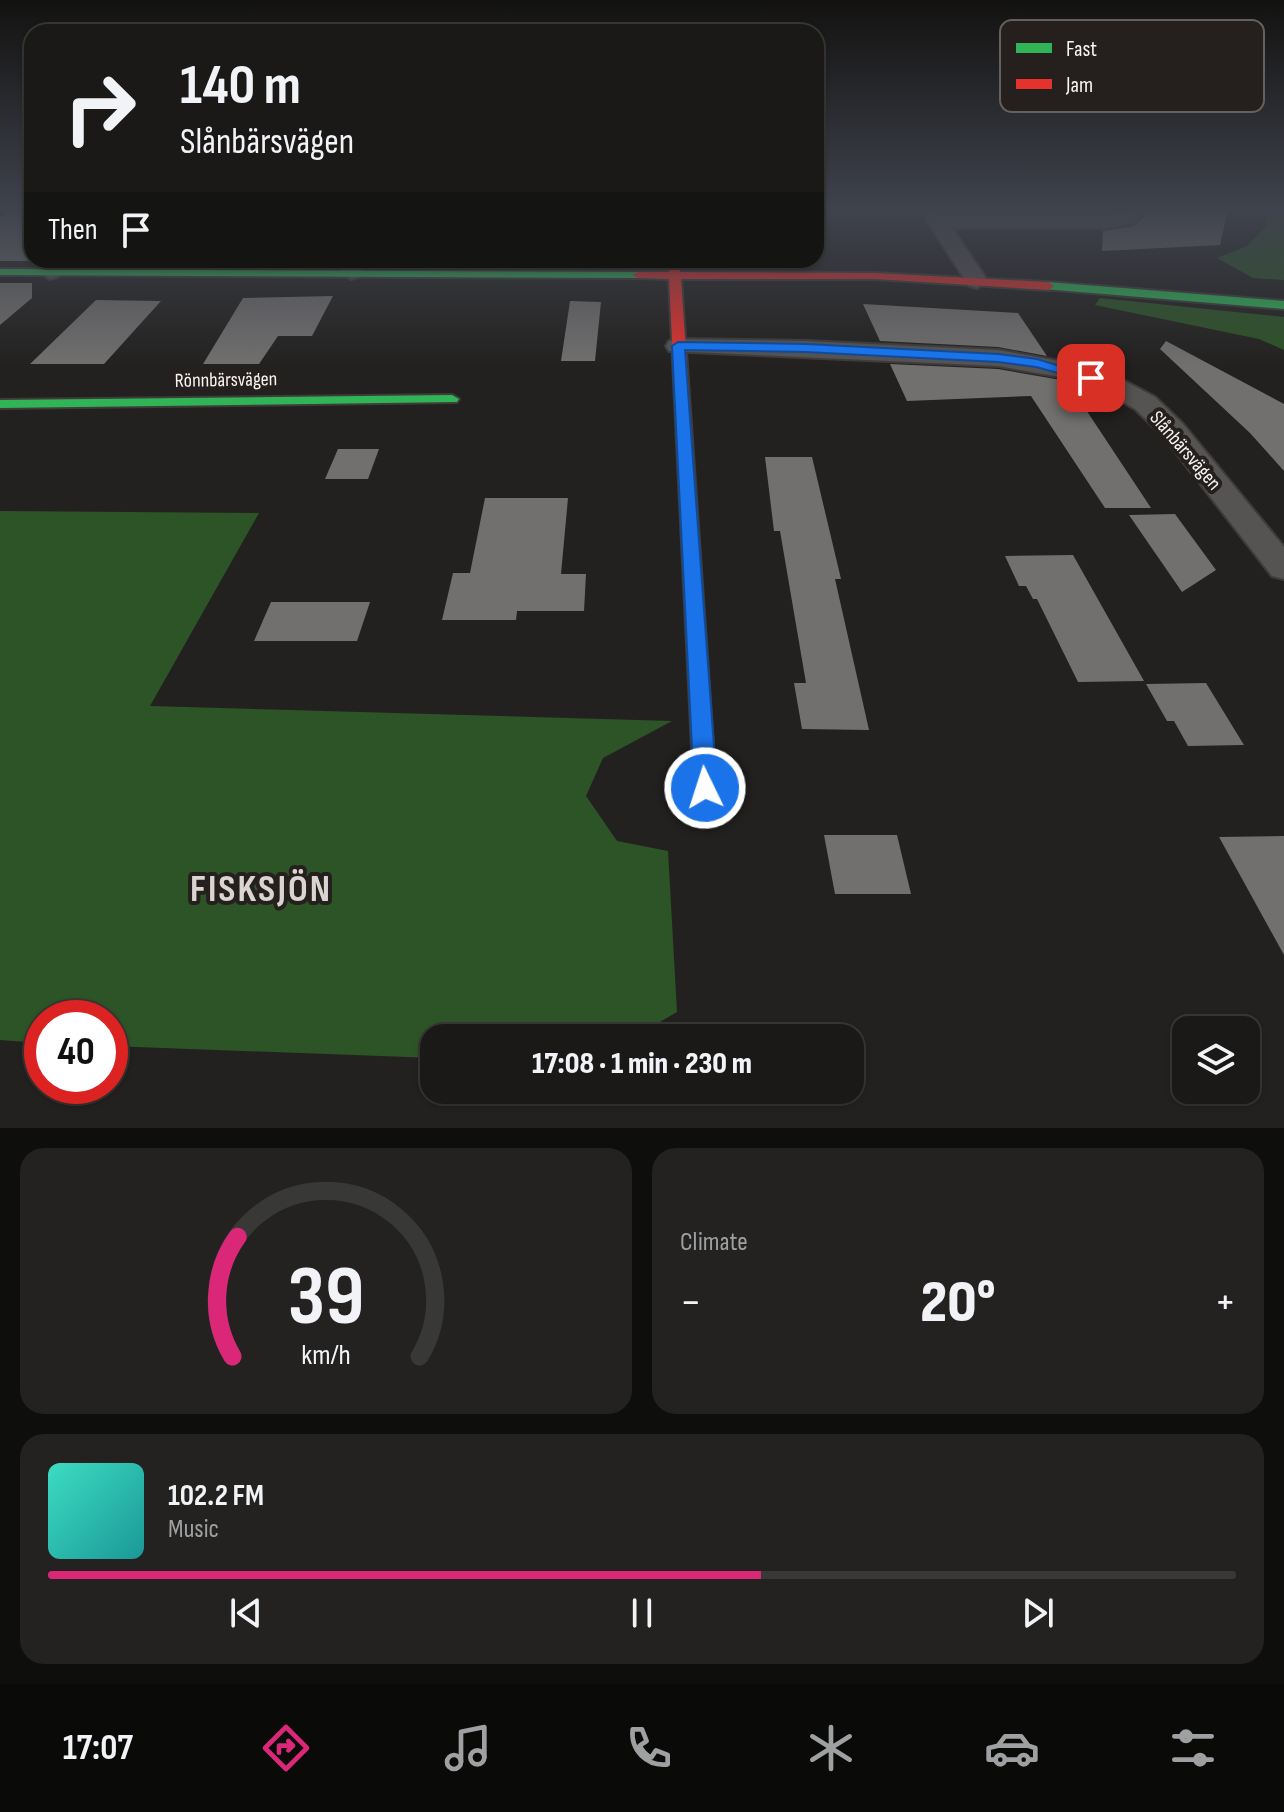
<!DOCTYPE html>
<meta charset="utf-8">
<style>
body{margin:0;font-family:"Sofia Sans Condensed",sans-serif;background:#232220;color:#f1f3f6;height:100vh;display:flex;flex-direction:column;font-size:30px;white-space:nowrap}
*{box-sizing:border-box;margin:0}
p{font-size:26px;color:#9fa0a1}
.icon{flex:none;width:44px;height:44px;fill:none;stroke:currentColor;stroke-width:2;stroke-linecap:round;stroke-linejoin:round}
.map{position:relative;height:1128px;overflow:hidden}
.panel{display:flex;flex-direction:column;gap:20px;padding:20px;background:#0e0e0d;flex:1}
.panel>*{flex:none}
.guide{position:absolute;left:24px;top:24px;width:800px;height:244px;border-radius:24px;box-shadow:0 2px 6px #0004,0 0 0 2px #383836;background:#1a1917;color:#f1f3f6;overflow:hidden}
.buttons{position:absolute;left:1172px;top:1016px;display:grid;gap:16px}
.buttons a{display:grid;place-items:center;width:88px;height:88px;border-radius:16px;background:#1a1917;box-shadow:0 2px 6px #0004,0 0 0 2px #383836;font-size:40px}
.speed{position:absolute;left:24px;top:1000px;display:flex;gap:16px;font-size:40px;font-weight:700;text-align:center}
.speed>*{display:grid;place-content:center;width:104px;height:104px;border-radius:50%;background:#1a1917;box-shadow:0 2px 6px #0004,0 0 0 2px #383836;line-height:1}
.speed .limit{border:12px solid #d22;background:#fff;color:#111}
.pin{position:absolute;display:grid;place-items:center;width:68px;height:68px;color:#fff;margin:-34px;border-radius:16px;box-shadow:0 4px 12px #0006}
.me{position:absolute;width:88px;margin:-44px;rotate:356deg;stroke-linejoin:round;filter:drop-shadow(0 0 6px #0008)}
.turn{display:flex;align-items:center;gap:28px;height:168px;padding:0 24px;font-size:36px}
.turn .icon{width:104px;height:104px;stroke-width:2.5}
.turn b{display:block;font-size:56px;line-height:68px}
.then{display:flex;align-items:center;height:76px;padding:0 24px;background:#0003;gap:16px;font-size:30px}
.big{font-size:60px;font-weight:800;line-height:1.1}
.panel .tile{flex:1;display:flex;flex-direction:column;justify-content:center;gap:12px;min-width:0;padding:0 28px;border-radius:24px;background:#232220}
.panel .dial{align-items:center;gap:0}
.dial svg{height:208px;overflow:visible;fill:none;stroke:#383836;stroke-width:7;stroke-linecap:round;text-anchor:middle}
.dial text{fill:#f1f3f6;stroke:none}
.song{display:flex;align-items:center;gap:24px}
.cover{width:96px;height:96px;border-radius:12px;background:linear-gradient(135deg,hsl(170 70% 55%),hsl(180 70% 35%))}
.played{height:8px;border-radius:4px;background:linear-gradient(90deg,#db2777 60%,#383836 60%)}
.keys{display:flex;justify-content:space-around;direction:ltr}
.heat{display:flex;justify-content:space-between;align-items:center;font-size:44px;direction:ltr}
.panel .tiles{flex:1;display:grid;gap:20px;grid-template-columns:1fr 1fr}
.tile:last-child{grid-column:span 2}
.trip{position:absolute;left:420px;top:1024px;width:444px;height:80px;border-radius:24px;background:#1a1917;box-shadow:0 2px 6px #0004,0 0 0 2px #383836;font-weight:800;line-height:80px;text-align:center}
.dock{display:flex;height:128px;justify-content:space-around;align-items:center;background:#0a0a09;color:#9fa0a1}
.dock .icon{width:56px;height:56px}
.dock .current{color:#db2777}
.dock b{font-size:36px;color:#f1f3f6}
.map>svg:first-child{display:block}
.forest{fill:#2d5426}
.building{fill:#72706f}
.lines{fill:none;stroke-linecap:round;stroke-linejoin:round}
.street-casing{stroke:#3e3c3b;stroke-width:4}
.fast-casing{stroke:#3e3c3b;stroke-width:4}
.jam-casing{stroke:#3e3c3b;stroke-width:4}
.street{fill:#565453;fill-rule:evenodd}
.fast{fill:#30b455;fill-rule:evenodd}
.jam{fill:#e5322d;fill-rule:evenodd}
.route{fill:#1a73e8;stroke:#114b97;stroke-width:2}
.labels{text-anchor:middle;stroke-width:8;stroke-linejoin:round;paint-order:stroke}
.far-street-label{font-size:20px;fill:#f7f4f2;stroke:#25201d}
.near-district-label{font-size:38px;font-weight:bold;letter-spacing:2px;fill:#dbd5d1;stroke:#25201d}
.key{fill:#25201d;stroke:#64605d;stroke-width:2}
.key-label{font-size:22px;fill:#f7f4f2}
</style>
<div class="map">
<svg width="1284" height="1128" viewBox="0 0 1284 1128">
<rect width="100%" height="100%" fill="#23211f"/>
<!-- forest -->
<g class="forest">
<polygon points="1266,210 1284,210 1284,280 1253,278 1217,258 1247,246 1267,225"/>
<polygon points="1100,298 1284,317 1284,350 1259,339 1095,305"/>
<polygon points="0,511 259,513 150,706 672,721 603,758 586,796 617,841 668,851 677,1012 632,1038 434,1038 434,1058 110,1046 110,1018 42,1018 42,1043 0,1040"/>
</g>
<!-- building -->
<g class="building">
<polygon points="11,210 32,210 32,261 0,261 0,217"/>
<polygon points="1151,210 1228,210 1220,245 1102,251 1103,231 1134,226"/>
<polygon points="0,283 32,283 32,298 0,325"/>
<polygon points="333,296 312,336 278,336 259,364 203,364 243,298"/>
<polygon points="96,300 161,301 104,364 30,364"/>
<polygon points="570,301 601,302 595,361 561,361"/>
<polygon points="863,304 1018,313 1047,356 998,347 880,341"/>
<polygon points="1166,341 1284,404 1284,471 1250,433 1160,349"/>
<polygon points="890,364 998,369 1067,381 1151,508 1105,508 1031,396 907,401"/>
<polygon points="338,449 379,449 368,479 325,479"/>
<polygon points="765,457 812,457 841,579 835,579 869,730 802,729 794,683 806,683 780,531 774,531"/>
<polygon points="485,498 568,498 561,574 586,574 584,611 517,611 516,620 442,620 453,573 470,573"/>
<polygon points="1175,514 1216,570 1182,592 1129,515"/>
<polygon points="1073,555 1144,681 1078,682 1037,599 1033,599 1026,586 1019,586 1005,556"/>
<polygon points="271,602 370,602 357,641 254,641"/>
<polygon points="1206,683 1244,745 1188,746 1174,721 1167,721 1146,684"/>
<polygon points="824,835 897,835 911,894 835,894"/>
<polygon points="1284,836 1284,955 1219,837"/>
</g>
<g class="lines">
<defs>
<g id="street">
<polygon points="920,210 939,210 944,216 1107,216 1126,210 1148,210 1133,223 1107,228 952,228 988,281 977,288 969,286"/>
<polygon points="50,260 73,260 58,277 50,279 39,272"/>
<polygon points="347,260 369,260 359,277 351,279 340,272"/>
<polygon points="678,339 806,341 998,350 1071,363 1121,379 1155,397 1183,424 1284,547 1284,579 1272,576 1163,436 1135,409 1103,391 1066,378 998,366 669,351 666,346 669,341"/>
</g>
<g id="fast">
<polygon points="0,269 638,272 644,275 638,278 0,275"/>
<polygon points="1048,282 1284,301 1284,309 1044,289 1042,286"/>
<polygon points="452,395 459,399 457,402 0,408 0,400"/>
</g>
<polygon id="jam" points="668,260 680,260 680,272 875,273 1048,282 1054,286 1048,290 875,279 681,279 716,788 713,794 705,797 697,794 694,788 669,279 638,278 632,275 638,272 669,272"/>
</defs>
<!-- street casing -->
<use href="#street" class="street-casing"/>
<!-- fast casing -->
<use href="#fast" class="fast-casing"/>
<!-- jam casing -->
<use href="#jam" class="jam-casing"/>
<!-- street -->
<use href="#street" class="street"/>
<!-- fast -->
<use href="#fast" class="fast"/>
<!-- jam -->
<use href="#jam" class="jam"/>
</g>
<!-- sky -->
<linearGradient id="sky" x2="0" y2="1"><stop stop-color="#131211"/><stop offset="0.57" stop-color="#3f434d"/><stop offset="1" stop-color="#3f434d" stop-opacity="0"/></linearGradient>
<rect width="1284" height="368" fill="url(#sky)"/>
<!-- route -->
<polygon class="route" points="678,342 806,344 998,354 1037,359 1098,378 1091,382 1036,367 998,362 806,352 685,350 717,788 713,794 705,796 697,794 694,788 672,346"/>
<g class="labels">
<!-- far-street labels -->
<g class="far-street-label">
<text transform="translate(226 379) rotate(-1)" y="7">Rönnbärsvägen</text>
<text transform="translate(1186 450) rotate(49)" y="7">Slånbärsvägen</text>
</g>
<!-- near-district labels -->
<g class="near-district-label">
<text x="261" y="901">FISKSJÖN</text>
</g>
</g>
<!-- legend -->
<rect x="1000" y="20" width="264" height="92" rx="12" class="key"/>
<rect x="1016" y="43" width="36" height="10" fill="#30b455"/>
<rect x="1016" y="79" width="36" height="10" fill="#e5322d"/>
<g class="key-label">
<text x="1066" y="56">Fast</text>
<text x="1066" y="92">Jam</text>
</g>
</svg>
<div class="buttons">
<a><svg class="icon" aria-label="layers" viewBox="0 0 24 24"><path d="M12 4l9 5-9 5-9-5zM3 14l9 5 9-5"/></svg></a>
</div>
<div class="speed"><div class="limit">40</div></div>
<div class="pin" style="left:1091px;top:378px;background:#d93025"><svg class="icon" aria-label="arrive" viewBox="0 0 24 24"><path d="M6 21V4h12l-3 4 3 4H6"/></svg></div>
<svg class="me" style="left:705px;top:788px" viewBox="-20 -20 40 40"><circle r="17" fill="#1a73e8" stroke="#fff" stroke-width="3"/><path d="M0-11L8 9 0 5-8 9z" fill="#fff"/></svg>
<div class="trip">17:08 · 1 min · 230 m</div>
<div class="guide">
<div class="turn"><svg class="icon" aria-label="right" viewBox="0 0 24 24"><path d="M7 20v-9h11M14 6l5 5-5 5"/></svg><div><b>140 m</b>Slånbärsvägen</div></div>
<div class="then">Then<svg class="icon" aria-label="arrive" viewBox="0 0 24 24"><path d="M6 21V4h12l-3 4 3 4H6"/></svg></div>
</div>
</div>
<section class="panel">
<div class="tiles">
<div class="tile dial"><svg viewBox="0 0 100 80">
<path d="M14 69A42 42 0 1 1 86 69"/>
<path d="M14 69A42 42 0 0 1 16 23" stroke="#db2777"/>
<text x="50" y="56" font-size="32" font-weight="700">39</text>
<text x="50" y="72" font-size="11">km/h</text>
</svg></div>
<div class="tile"><p>Climate</p>
<div class="heat"><a>−</a><b class="big">20°</b><a>+</a></div>
</div>
<div class="tile">
<div class="song"><i class="cover"></i><div><b>102.2 FM</b><p>Music</p></div></div>
<div class="played"></div>
<div class="keys"><svg class="icon" aria-label="previous" viewBox="0 0 24 24"><path d="M18 5L8 12l10 7zM5 5v14"/></svg><svg class="icon" aria-label="pause" viewBox="0 0 24 24"><path d="M8 5v14M16 5v14"/></svg><svg class="icon" aria-label="next" viewBox="0 0 24 24"><path d="M6 5l10 7-10 7zM19 5v14"/></svg></div>
</div>
</div>
</section>
<nav class="dock">
<b>17:07</b>
<svg class="icon current" aria-label="directions" viewBox="0 0 24 24"><path d="M12 3l9 9-9 9-9-9zM9 14v-3h6M13 9l2 2-2 2"/></svg>
<svg class="icon" aria-label="music" viewBox="0 0 24 24"><path d="M9 18V5l10-2v13"/><circle cx="6" cy="18" r="3"/><circle cx="16" cy="16" r="3"/></svg>
<svg class="icon" aria-label="phone" viewBox="0 0 24 24"><path d="M5 4h4l2 5-3 2q2 4 5 5l2-3 5 2v4C11 20 4 13 5 4z"/></svg>
<svg class="icon" aria-label="climate" viewBox="0 0 24 24"><path d="M12 3v18M4 7l16 10M4 17L20 7"/></svg>
<svg class="icon" aria-label="car" viewBox="0 0 24 24"><path d="M5 17H2v-5l4-1 3-4h7l3 4 3 1v5h-3M9 17h6M6 11h13"/><circle cx="7" cy="17" r="2"/><circle cx="17" cy="17" r="2"/></svg>
<svg class="icon" aria-label="filters" viewBox="0 0 24 24"><path d="M4 7h16M4 17h16"/><circle cx="9" cy="7" r="2"/><circle cx="15" cy="17" r="2"/></svg>
</nav>
